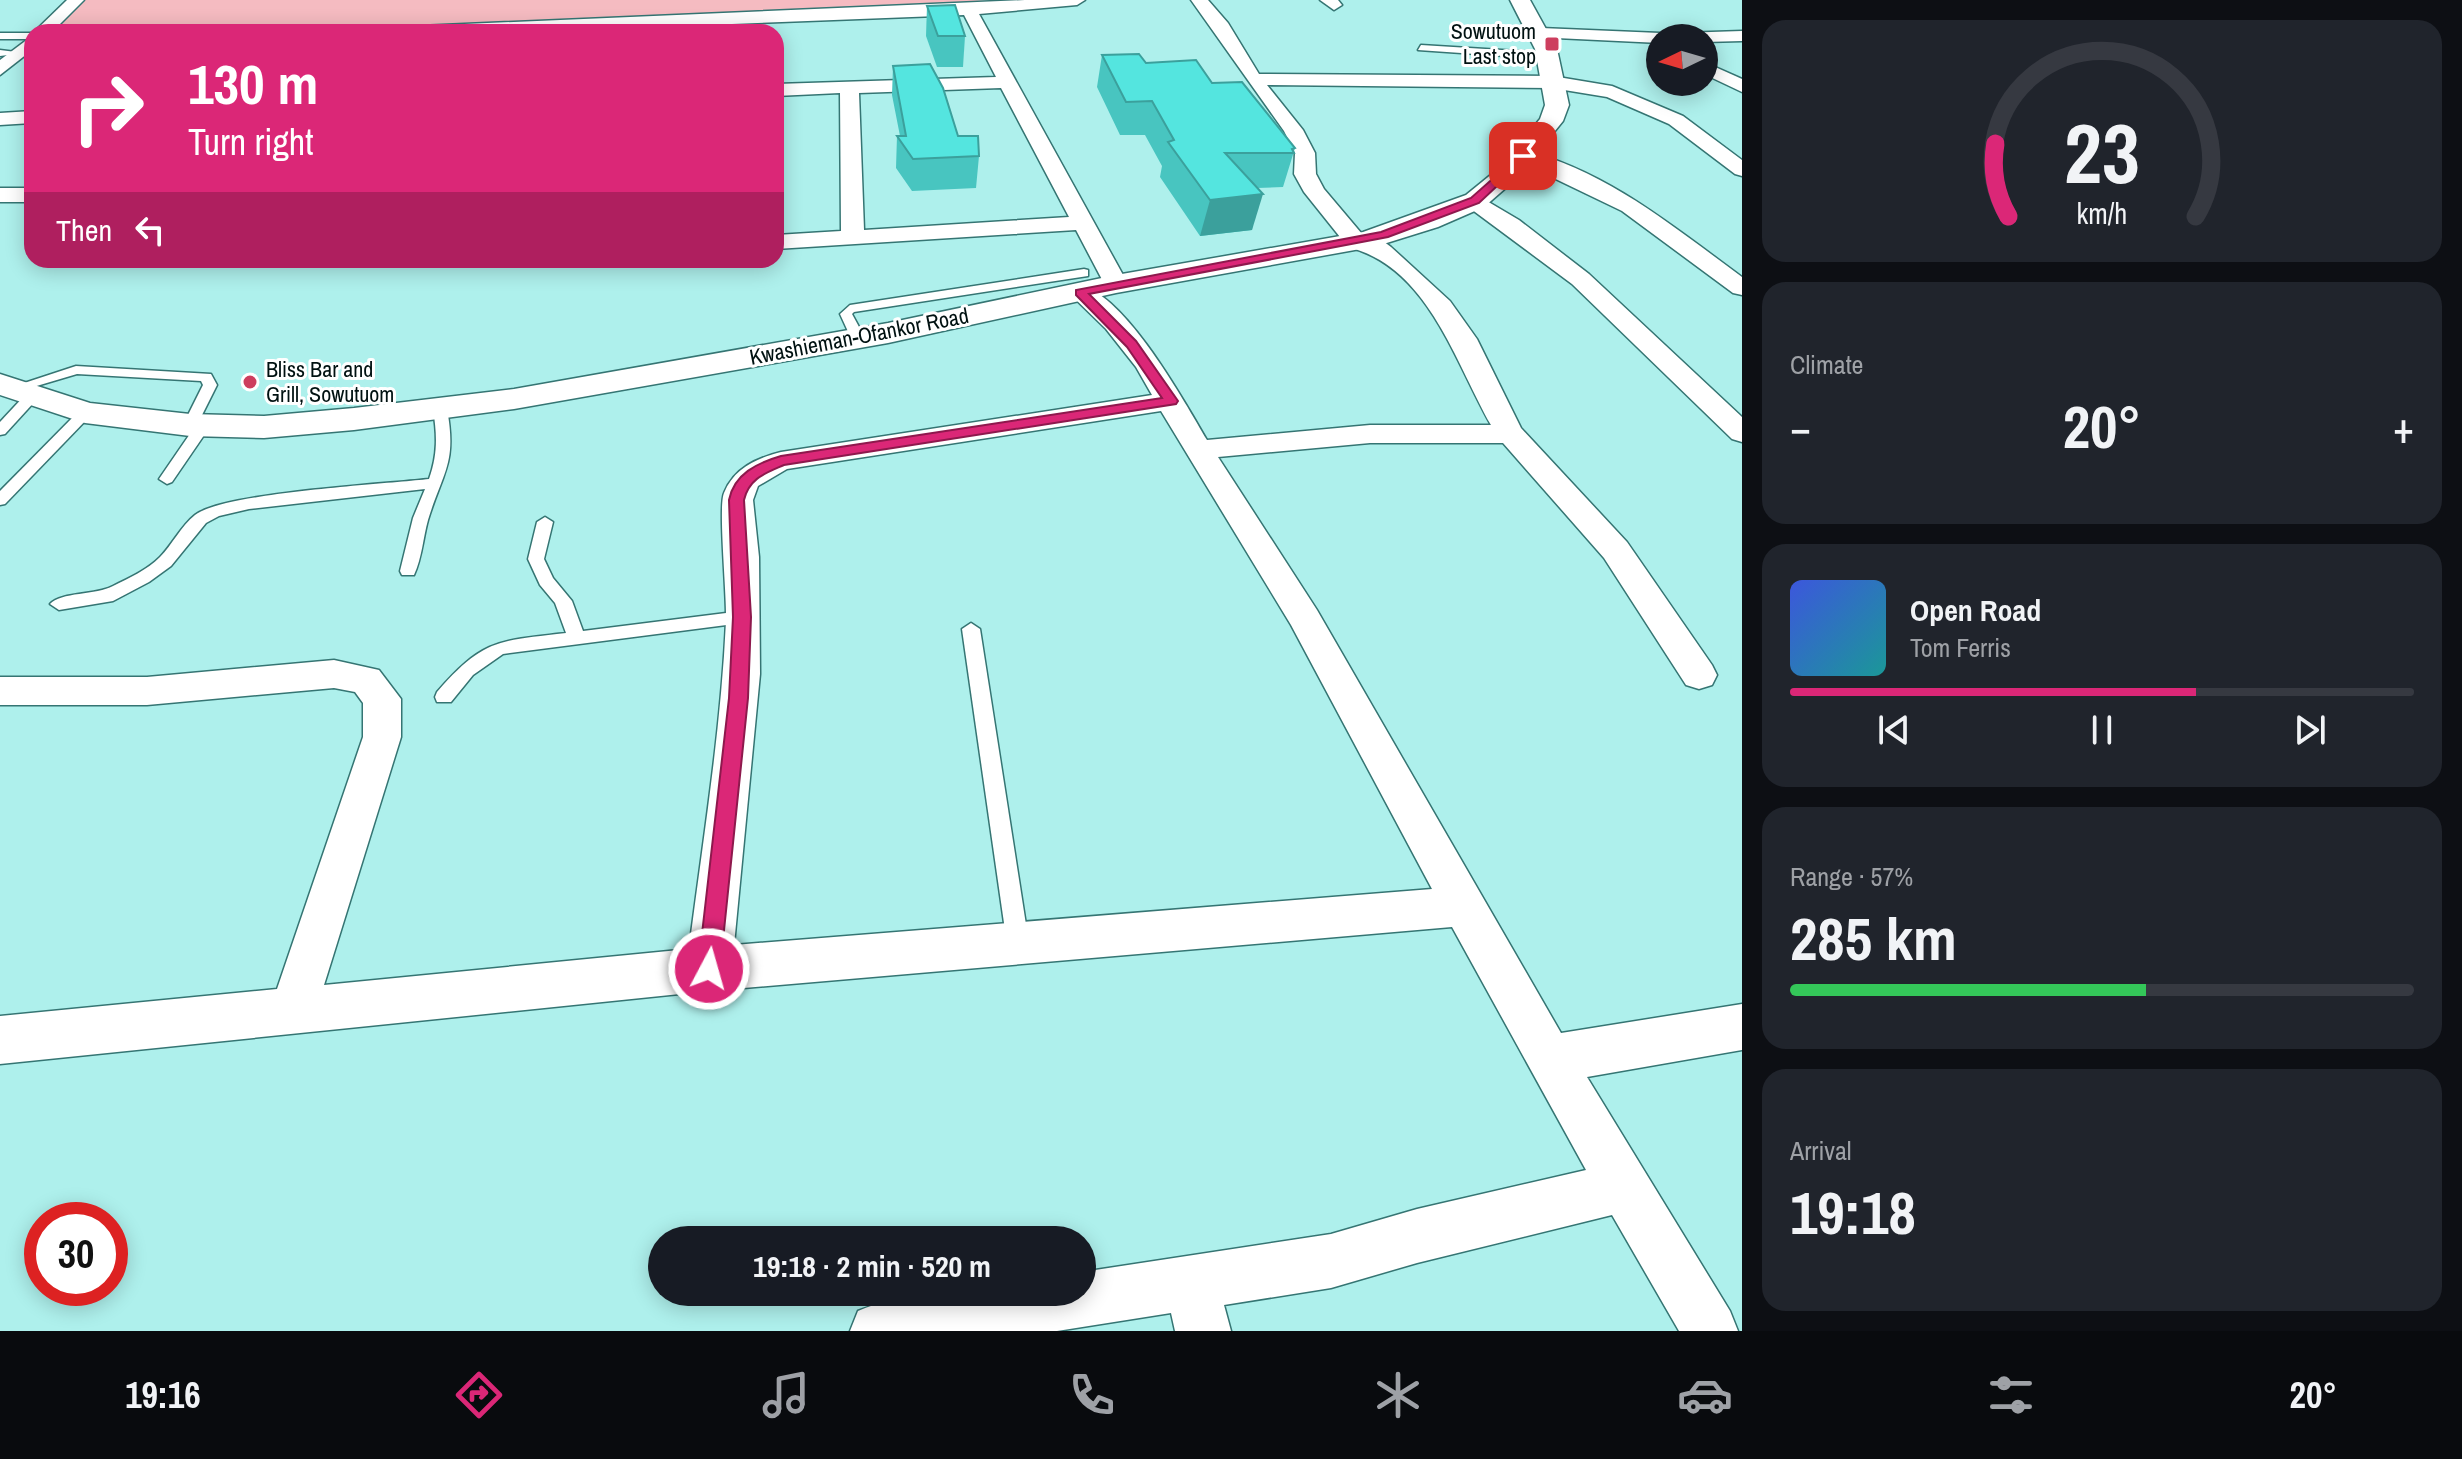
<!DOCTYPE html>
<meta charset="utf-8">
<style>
body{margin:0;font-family:"Archivo Narrow",sans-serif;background:#20242c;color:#f1f3f6;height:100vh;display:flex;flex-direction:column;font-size:30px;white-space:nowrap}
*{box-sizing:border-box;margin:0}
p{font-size:26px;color:#9ea1a6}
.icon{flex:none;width:44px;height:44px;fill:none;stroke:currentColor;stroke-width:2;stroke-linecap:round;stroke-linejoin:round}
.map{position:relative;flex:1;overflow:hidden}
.drawer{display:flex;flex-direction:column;gap:20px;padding:20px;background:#0d0f14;width:720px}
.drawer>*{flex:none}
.banner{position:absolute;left:24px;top:24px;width:760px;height:244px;border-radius:24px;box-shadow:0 4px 20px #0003;background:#db2777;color:#fff;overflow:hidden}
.needle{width:52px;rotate:265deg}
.controls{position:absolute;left:1646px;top:24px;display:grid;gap:16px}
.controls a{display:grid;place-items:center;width:72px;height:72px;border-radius:50%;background:#171b24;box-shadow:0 4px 20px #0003;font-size:40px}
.speed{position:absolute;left:24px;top:1202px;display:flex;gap:16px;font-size:40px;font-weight:700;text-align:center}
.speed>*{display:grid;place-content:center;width:104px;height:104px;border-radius:50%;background:#171b24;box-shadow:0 4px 20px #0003;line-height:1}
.speed .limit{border:12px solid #d22;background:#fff;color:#111}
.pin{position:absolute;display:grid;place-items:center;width:68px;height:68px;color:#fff;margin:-34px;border-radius:16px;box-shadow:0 4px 12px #0006}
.me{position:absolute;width:88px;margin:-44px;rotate:6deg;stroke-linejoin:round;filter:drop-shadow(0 0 6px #0008)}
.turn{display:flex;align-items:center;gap:28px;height:168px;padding:0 32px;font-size:36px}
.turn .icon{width:104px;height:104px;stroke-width:2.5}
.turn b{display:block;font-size:56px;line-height:68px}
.then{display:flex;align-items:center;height:76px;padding:0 32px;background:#0003;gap:16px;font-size:30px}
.big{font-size:60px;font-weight:700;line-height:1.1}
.drawer .card{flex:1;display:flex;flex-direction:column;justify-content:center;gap:12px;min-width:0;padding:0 28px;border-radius:24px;background:#20242c}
.drawer .dial{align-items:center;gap:0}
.dial svg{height:208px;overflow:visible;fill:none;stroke:#363941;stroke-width:7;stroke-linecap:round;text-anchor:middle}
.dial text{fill:#f1f3f6;stroke:none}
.song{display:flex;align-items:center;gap:24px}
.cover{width:96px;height:96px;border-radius:12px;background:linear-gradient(135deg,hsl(230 70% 55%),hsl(180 70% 35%))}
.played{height:8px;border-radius:4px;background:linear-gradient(90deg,#db2777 65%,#363941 65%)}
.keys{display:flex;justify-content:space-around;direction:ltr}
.heat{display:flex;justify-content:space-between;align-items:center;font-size:44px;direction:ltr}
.charge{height:12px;border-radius:6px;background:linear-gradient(90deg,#34c759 57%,#363941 0)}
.trip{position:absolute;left:648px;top:1226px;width:448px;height:80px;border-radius:40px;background:#171b24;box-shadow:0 4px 20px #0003;font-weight:700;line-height:80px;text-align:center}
.tab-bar{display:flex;height:128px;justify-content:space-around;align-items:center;background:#090b0e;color:#9ea1a6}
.tab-bar .icon{width:56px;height:56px}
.tab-bar .active{color:#db2777}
.tab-bar b{font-size:36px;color:#f1f3f6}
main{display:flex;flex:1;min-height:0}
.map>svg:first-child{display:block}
.green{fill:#f5bbc1}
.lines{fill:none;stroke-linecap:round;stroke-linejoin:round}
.service-casing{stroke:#357573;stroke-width:3}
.minor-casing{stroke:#357573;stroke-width:3}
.secondary-casing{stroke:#357573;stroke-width:3}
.service{fill:#fff;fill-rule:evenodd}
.minor{fill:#fff;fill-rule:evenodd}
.secondary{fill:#fff;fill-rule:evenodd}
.wall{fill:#48c5c0}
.shaded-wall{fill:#3ba09c}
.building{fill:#54e5df;stroke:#3ba09c;stroke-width:2}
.route{fill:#db2777;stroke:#8e194d;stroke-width:2}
.poi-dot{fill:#cd3e5e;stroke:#fff;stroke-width:3}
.labels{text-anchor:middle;stroke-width:6;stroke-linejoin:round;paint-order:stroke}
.far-poi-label{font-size:22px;fill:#011;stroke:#fff;text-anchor:end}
.far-street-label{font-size:22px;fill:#011;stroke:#fff}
</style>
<main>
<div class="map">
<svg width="1742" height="1331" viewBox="0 0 1742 1331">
<rect width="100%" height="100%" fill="#aef0ec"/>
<!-- green -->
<polygon class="green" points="84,0 991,0 709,17 343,32 48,32"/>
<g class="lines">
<defs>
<g id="service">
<rect x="0" y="33" width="32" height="6"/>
<polygon points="1421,45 1535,52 1553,61 1549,64 1533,58 1418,50"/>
<polygon points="0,50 24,53 0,56"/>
<polygon points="1084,269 1088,270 1088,276 854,312 852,314 865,338 858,342 851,338 840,314 850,305"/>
<polygon points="76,366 211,374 217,385 198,423 204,421 211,425 172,482 167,484 159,479 194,428 185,428 183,425 203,385 201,381 77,374 13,393 6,389"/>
<polygon points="32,392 39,396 37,399 5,434 0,435 0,422 27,393"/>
<path d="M440,405l7,4c10,55 -4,62 -19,111 -5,18 -6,38 -14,55h-12l-2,-4 13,-53 12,-29 -176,20 -30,7 -13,7 -35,43 -22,16 -36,19 -54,9 -9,-6c10,-12 47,-9 63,-18 16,-8 34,-16 47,-29 12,-12 21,-31 35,-42 27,-22 190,-31 234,-36 9,-25 8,-45 4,-70z"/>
<polygon points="85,409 90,410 90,416 5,504 0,505 0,491 80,410"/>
<path d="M545,517l8,5 -9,37 9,19 19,23 11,30 159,-20 9,6 -9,6 -239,31 -30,21 -22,27h-14l-2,-5 2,-5c47,-54 62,-51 129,-59l-11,-30 -15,-18 -12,-26 9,-37z"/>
<polygon points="971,623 980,629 1029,944 1026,951 1018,954 1010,951 1007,944 962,629"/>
</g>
<g id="minor">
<polygon points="67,0 84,0 52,32 34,32"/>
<path d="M1025,0h60l-8,5 -98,9 149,270 -3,5h-18l-31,-59 -300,19v-14l65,-4 -1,-138 -64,3v-12l220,-7 -32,-62 -437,17h-139l8,-5zM1001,88l68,129 -205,13 -5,-137z"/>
<path d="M1191,0h17l20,23 31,51 293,2 60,10 71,30 59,44v16l-7,-2 -66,-50 -62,-27 -55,-9 -285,-3 36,45 12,23 1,21 8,15 38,45 13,1 16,12 59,54 27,38 44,89 106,114 85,123 5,10 -5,10 -13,4 -13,-4 -82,-127 -101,-115h-133l-152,14 99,153 244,423 181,-29v46l-155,27 143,234 8,20h-59l-67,-116 -195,48 -86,25 -107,17 7,26h-56l-4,-18 -114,18h-207l8,-20c69,-28 151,-19 224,-19v-20l249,-38 86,-25 169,-39 -134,-243 -743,64 -709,73v-48l277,-27 86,-252v-34l-8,-11 -21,-4 -187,17h-147v-28h147l187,-17 45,10 22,29v38l-77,248 365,-36c14,-109 32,-218 37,-328 1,-25 -8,-114 -2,-128 10,-25 33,-35 57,-41l371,-57 -16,-28 -30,-38 -38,-37 12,-7c46,11 104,116 127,155l163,-15h121c-37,-65 -63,-158 -143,-178l-44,-55 -10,-18 1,-21 -11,-22zM1161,411l130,214 141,264 -698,56 26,-271 -1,-117 -6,-57 5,-14 29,-17z"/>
<polygon points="1320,0 1338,0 1342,5 1334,10"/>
<polygon points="1541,28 1660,33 1669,38 1660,38 1660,43 1535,37 1535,29"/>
<polygon points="1742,31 1742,41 1704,42 1704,38 1671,38 1680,33"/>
<polygon points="32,36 32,50 0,75 0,60"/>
<polygon points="1704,62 1742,79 1742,92 1704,74"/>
<polygon points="32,111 32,123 0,125 0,113"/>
<path d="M1523,150c83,20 152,78 219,127v18l-9,-2 -111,-82 -106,-51 -3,-4 3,-4z"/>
<rect x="0" y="188" width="32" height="14"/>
<polygon points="1475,194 1519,220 1589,274 1742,417 1742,442 1732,439 1572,284 1467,206 1464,201"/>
</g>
<polygon id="secondary" points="1510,0 1530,0 1557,49 1569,105 1563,121 1516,179 1484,207 1438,227 1377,246 1116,293 888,343 514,409 354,430 264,438 190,436 85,423 0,395 0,374 90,403 190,414 264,416 354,408 514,389 888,323 1116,275 1363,232 1466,195 1498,169 1540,119 1545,105 1535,49"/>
</defs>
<!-- service casing -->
<use href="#service" class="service-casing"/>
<!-- minor casing -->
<use href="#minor" class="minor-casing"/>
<!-- secondary casing -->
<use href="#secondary" class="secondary-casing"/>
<!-- service -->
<use href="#service" class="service"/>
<!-- minor -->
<use href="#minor" class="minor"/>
<!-- secondary -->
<use href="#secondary" class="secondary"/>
</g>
<!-- wall -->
<g class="wall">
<polygon points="927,6 965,36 963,67 937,67 926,36"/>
<polygon points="1102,55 1146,63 1212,83 1295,148 1283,187 1257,188 1252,230 1200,236 1160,177 1162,166 1145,135 1120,135 1097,87"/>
<polygon points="893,66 958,136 979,156 976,188 912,191 896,168 897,136 900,136 892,95"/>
</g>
<!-- shaded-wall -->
<polygon class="shaded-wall" points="1263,194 1252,230 1200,236 1210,200"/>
<!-- building -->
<g class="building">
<polygon points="955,5 965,36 938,36 927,6"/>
<polygon points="1139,54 1146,63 1196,60 1212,83 1242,82 1295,148 1292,149 1294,153 1225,153 1263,194 1210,200 1168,142 1174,140 1152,101 1126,102 1102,55"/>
<polygon points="930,64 943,88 958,136 978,136 979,156 913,159 897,136 906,136 893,66"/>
</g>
<!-- route -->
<path class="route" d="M1523,152l4,6 -48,45 -91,34 -299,57 47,47 42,60 -2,3 -392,61c-18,8 -35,13 -40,35l7,117 -3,81 -28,271 -3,8 -8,3 -8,-3 -3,-8 31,-271 4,-81 -4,-117c5,-26 28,-37 52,-44l381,-58 -35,-51 -51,-52v-5l305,-58 90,-34z"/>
<!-- markers -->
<g class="poi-dot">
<rect x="1544" y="36" width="16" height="16" rx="4"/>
<circle cx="250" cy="382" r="8"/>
</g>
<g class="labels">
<!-- far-poi labels -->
<g class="far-poi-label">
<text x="1536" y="39">Sowutuom<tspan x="1536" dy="25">Last stop</tspan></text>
<text x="266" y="377" text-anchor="start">Bliss Bar and<tspan x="266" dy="25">Grill, Sowutuom</tspan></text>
</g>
<!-- far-street labels -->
<g class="far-street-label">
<text transform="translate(859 336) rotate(-11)" y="8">Kwashieman-Ofankor Road</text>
</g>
</g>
</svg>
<div class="controls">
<a><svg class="needle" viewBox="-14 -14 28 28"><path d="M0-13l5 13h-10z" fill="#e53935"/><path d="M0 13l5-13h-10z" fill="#9ea1a6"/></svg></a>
</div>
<div class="speed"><div class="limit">30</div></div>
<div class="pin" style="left:1523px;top:156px;background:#d93025"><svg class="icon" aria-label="arrive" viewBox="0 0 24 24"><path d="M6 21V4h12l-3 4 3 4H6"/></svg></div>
<svg class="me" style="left:709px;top:969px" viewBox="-20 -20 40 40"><circle r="17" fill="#db2777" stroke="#fff" stroke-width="3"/><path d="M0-11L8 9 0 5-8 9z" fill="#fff"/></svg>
<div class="trip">19:18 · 2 min · 520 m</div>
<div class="banner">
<div class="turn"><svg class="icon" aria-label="right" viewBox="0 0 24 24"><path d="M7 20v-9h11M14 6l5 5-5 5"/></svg><div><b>130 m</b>Turn right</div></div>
<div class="then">Then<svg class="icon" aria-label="left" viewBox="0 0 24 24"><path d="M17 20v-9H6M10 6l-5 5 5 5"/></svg></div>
</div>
</div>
<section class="drawer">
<div class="card dial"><svg viewBox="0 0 100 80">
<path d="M14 69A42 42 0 1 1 86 69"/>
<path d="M14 69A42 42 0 0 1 9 41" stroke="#db2777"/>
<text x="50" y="56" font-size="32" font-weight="700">23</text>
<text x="50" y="72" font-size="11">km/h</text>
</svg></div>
<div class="card"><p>Climate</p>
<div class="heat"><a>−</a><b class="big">20°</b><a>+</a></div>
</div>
<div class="card">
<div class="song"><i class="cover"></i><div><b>Open Road</b><p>Tom Ferris</p></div></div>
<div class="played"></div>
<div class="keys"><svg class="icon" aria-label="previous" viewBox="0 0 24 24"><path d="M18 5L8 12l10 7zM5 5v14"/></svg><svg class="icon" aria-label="pause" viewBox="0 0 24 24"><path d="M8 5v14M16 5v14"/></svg><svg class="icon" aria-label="next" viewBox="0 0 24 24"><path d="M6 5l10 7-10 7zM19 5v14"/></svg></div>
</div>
<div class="card"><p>Range · 57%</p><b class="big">285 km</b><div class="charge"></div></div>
<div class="card"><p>Arrival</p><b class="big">19:18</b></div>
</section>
</main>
<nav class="tab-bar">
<b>19:16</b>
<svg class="icon active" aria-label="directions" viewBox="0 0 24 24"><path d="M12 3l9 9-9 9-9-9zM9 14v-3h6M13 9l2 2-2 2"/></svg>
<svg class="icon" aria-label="music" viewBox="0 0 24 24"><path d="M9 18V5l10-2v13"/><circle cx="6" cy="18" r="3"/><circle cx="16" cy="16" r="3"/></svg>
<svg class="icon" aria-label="phone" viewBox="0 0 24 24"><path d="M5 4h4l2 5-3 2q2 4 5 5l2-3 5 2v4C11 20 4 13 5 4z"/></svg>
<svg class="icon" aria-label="climate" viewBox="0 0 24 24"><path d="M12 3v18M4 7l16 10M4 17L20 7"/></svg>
<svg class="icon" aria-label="car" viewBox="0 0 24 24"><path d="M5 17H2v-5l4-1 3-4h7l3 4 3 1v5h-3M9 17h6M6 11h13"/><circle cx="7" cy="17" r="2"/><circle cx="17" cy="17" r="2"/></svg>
<svg class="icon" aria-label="filters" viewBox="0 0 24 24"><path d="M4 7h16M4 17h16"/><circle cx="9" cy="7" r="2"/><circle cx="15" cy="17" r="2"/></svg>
<b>20°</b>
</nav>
